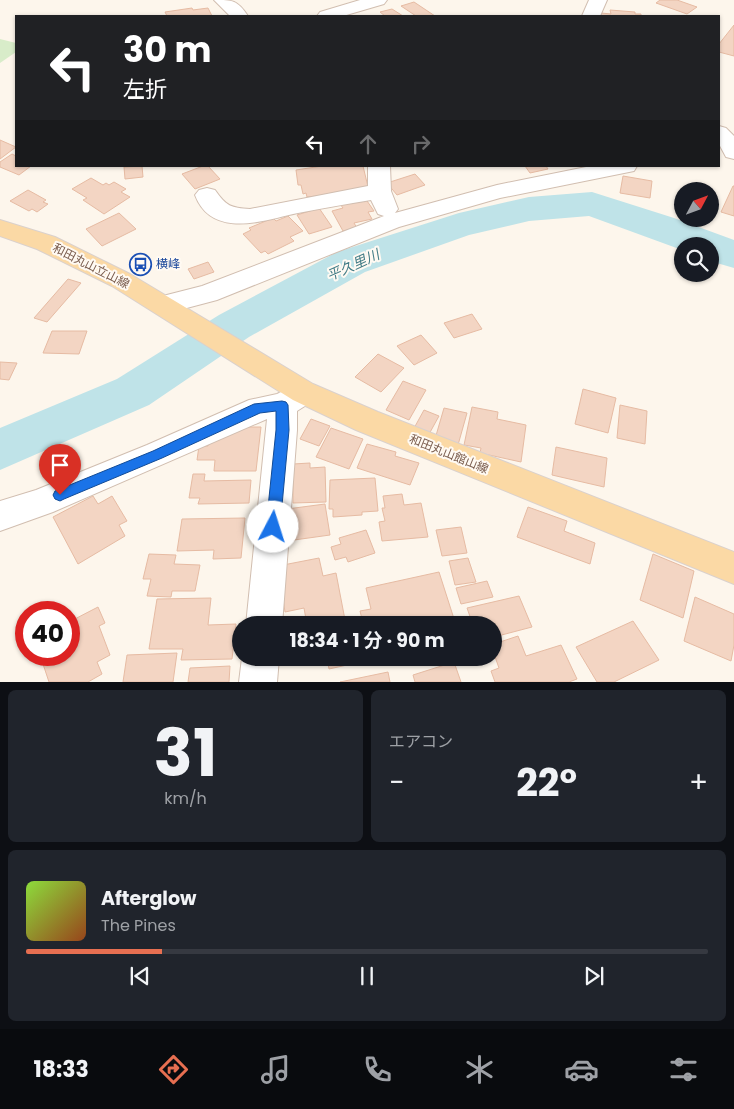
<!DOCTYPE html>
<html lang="ja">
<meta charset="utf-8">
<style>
body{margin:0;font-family:Poppins,"Noto Sans JP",sans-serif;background:#20242c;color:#f1f3f6;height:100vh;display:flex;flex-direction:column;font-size:19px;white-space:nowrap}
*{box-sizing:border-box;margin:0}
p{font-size:16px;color:#9ea1a6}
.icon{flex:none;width:28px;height:28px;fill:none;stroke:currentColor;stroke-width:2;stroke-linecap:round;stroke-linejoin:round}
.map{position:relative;height:682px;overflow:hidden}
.panel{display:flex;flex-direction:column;gap:8px;padding:8px;background:#0d0f14;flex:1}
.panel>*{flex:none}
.banner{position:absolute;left:15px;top:15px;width:705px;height:152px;border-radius:0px;box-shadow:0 1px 4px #0004;background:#202124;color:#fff;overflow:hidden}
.needle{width:32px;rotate:49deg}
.buttons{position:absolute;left:674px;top:182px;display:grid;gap:10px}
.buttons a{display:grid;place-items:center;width:45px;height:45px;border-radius:50%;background:#171b24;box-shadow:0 1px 4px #0004;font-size:25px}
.speed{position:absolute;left:15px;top:601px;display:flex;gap:10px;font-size:25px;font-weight:700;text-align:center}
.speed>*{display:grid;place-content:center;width:65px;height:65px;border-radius:50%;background:#171b24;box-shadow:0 1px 4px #0004;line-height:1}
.speed .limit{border:8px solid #d22;background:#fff;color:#111}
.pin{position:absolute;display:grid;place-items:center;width:42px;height:42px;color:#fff;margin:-51px -21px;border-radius:50% 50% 50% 0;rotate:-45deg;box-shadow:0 0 5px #0007}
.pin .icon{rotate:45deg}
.me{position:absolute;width:55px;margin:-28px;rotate:5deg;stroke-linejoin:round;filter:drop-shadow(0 0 4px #0008)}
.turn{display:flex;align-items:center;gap:18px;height:105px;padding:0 25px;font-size:22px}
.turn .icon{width:65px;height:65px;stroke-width:2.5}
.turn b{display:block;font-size:35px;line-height:42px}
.lanes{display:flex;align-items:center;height:48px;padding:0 25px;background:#0003;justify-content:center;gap:25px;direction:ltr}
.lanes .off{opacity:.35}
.big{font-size:38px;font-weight:700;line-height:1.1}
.panel .widget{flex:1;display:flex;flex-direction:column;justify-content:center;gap:8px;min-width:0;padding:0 18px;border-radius:8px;background:#20242c}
.panel .dial{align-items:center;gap:0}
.dial b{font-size:65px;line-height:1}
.song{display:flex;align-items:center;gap:15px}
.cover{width:60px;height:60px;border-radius:8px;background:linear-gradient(135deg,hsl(90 70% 55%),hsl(20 70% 35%))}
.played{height:5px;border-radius:2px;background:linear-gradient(90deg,#e76f51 20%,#363941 20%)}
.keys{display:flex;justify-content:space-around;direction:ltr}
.heat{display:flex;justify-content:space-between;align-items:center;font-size:28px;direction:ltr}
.panel .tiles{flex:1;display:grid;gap:8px;grid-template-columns:1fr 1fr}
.widget:last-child{grid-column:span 2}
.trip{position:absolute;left:232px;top:616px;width:270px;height:50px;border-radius:25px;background:#171b24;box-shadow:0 1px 4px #0004;font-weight:700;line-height:50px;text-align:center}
.tabs{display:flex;height:80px;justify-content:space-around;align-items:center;background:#090b0e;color:#9ea1a6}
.tabs .icon{width:35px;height:35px}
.tabs .current{color:#e76f51}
.tabs b{font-size:22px;color:#f1f3f6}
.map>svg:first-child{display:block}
.green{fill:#d8ecc9}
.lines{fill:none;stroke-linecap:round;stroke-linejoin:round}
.river{fill:#bfe3e8;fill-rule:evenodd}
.building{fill:#f3d5c3;stroke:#e6bba3}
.minor-casing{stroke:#d1beb0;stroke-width:2}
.major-casing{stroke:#dad1cd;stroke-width:2}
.minor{fill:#fff;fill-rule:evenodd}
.major{fill:#fbd9a5;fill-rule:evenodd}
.route{fill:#1a73e8;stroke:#114b97}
.labels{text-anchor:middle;stroke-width:4;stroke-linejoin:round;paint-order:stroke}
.transit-label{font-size:12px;fill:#164399;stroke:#fffaf3;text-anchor:start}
.street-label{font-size:12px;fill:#7a5c4d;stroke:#fffaf3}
.water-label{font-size:14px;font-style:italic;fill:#437c86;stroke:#fffaf3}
</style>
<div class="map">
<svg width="734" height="682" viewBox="0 0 734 682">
<rect width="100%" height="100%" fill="#fdf6ec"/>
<!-- green -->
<polygon class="green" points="0,39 16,43 16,52 0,63"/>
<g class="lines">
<!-- river -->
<polygon class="river" points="592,192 674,218 734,240 734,268 710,261 710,246 682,246 682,250 589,216 529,221 469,235 365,272 249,337 149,405 0,470 0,428 117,379 219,315 337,252 459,213 529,197"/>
</g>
<!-- building -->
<g class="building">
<polygon points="660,0 677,0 697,7 687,14 656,3"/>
<polygon points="414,2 435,16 416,16 401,6"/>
<polygon points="192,8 193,10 208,8 212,16 167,16 165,12"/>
<polygon points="392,9 403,16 385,16 380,12"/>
<polygon points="610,10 635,12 635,14 641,14 641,16 601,16 601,13 611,14"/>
<polygon points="734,25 734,56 719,52 719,44"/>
<polygon points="0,140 16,147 0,159"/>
<polygon points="12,154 16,156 16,166 31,166 19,175 0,167 0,162"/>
<polygon points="142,166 143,177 125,179 124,167"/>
<polygon points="203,166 208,166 220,179 195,189 182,174"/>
<polygon points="322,166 363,166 369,191 307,197 306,193 303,194 301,185 298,185 296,170"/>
<polygon points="525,166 546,166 548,169 530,173"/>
<polygon points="415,174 425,185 397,195 387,183"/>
<polygon points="623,176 652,181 650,198 620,193"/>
<polygon points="91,178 103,185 106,183 109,185 114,182 126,189 121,192 130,197 104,214 83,200 87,198 72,189"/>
<polygon points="733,186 734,186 734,216 721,212"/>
<polygon points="28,190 46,200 43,202 48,204 37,212 32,209 29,211 10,201"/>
<polygon points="365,198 374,211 368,212 372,219 354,223 357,228 343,231 332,211 343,208 340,204"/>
<polygon points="319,208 332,227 309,234 297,215"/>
<polygon points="119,213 136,229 102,246 86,229"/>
<polygon points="288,216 303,231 290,237 294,241 268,254 265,251 261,253 243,234 251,230 249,228 273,218 276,221"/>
<polygon points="208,262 214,272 194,279 188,269"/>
<polygon points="68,279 81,283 47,322 34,318"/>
<polygon points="472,314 482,329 454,338 444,323"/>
<polygon points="52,331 87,331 79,354 43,353"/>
<polygon points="421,335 437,353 414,365 397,346"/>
<polygon points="378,354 404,368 381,392 355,377"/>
<polygon points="0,362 17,363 9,380 0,379"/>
<polygon points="403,381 426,390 409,420 386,410"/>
<polygon points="583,389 616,398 608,433 575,424"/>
<polygon points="620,405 647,411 645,444 617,438"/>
<polygon points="472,407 498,412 497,419 526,425 521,462 480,453 481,448 464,445"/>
<polygon points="444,408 467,413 458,445 435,439"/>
<polygon points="424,410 439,416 428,436 413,430"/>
<polygon points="311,419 330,426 319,446 300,439"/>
<polygon points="229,427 261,427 256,471 214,471 215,460 197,460 199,446 208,446 209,435"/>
<polygon points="331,428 363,439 349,469 316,457"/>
<polygon points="367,444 396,452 395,456 419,463 410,485 357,468"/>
<polygon points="556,447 607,458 604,487 552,475"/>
<polygon points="310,463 310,468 325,467 326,502 293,503 293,464"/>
<polygon points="193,474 205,474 204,481 251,480 249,503 198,504 200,498 189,498"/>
<polygon points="375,478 378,511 362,512 362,515 333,517 333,509 329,509 330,480"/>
<polygon points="402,494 404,505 421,503 428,537 382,541 379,522 385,521 382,508 385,508 383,496"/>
<polygon points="93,496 98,504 112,496 127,521 119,525 125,536 78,564 53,517"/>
<polygon points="325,504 330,535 287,541 287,509"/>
<polygon points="528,507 567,521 564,531 595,543 590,564 517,537"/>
<polygon points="245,518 241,558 213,559 214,550 177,551 182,519"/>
<polygon points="461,527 467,553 442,556 436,530"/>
<polygon points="366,530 375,553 348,562 346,557 335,560 331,547 341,544 339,538"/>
<polygon points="149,554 176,555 174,564 200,565 195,591 172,591 171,597 147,596 151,579 143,579"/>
<polygon points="653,554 694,571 683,618 640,600"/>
<polygon points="319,558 323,576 336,573 346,625 307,625 304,608 285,612 278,566"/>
<polygon points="468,558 476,582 455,585 449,561"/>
<polygon points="439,572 455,622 441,625 353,625 352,621 362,619 360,611 371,609 366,588"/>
<polygon points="487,581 493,597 461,604 456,588"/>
<polygon points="519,596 532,627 494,637 494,625 473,625 467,608"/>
<polygon points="695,597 734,614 734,645 731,661 684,641"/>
<polygon points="211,598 208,625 236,624 232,659 181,660 183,649 149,649 157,599"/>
<polygon points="98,607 105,623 99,626 110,655 97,662 102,674 88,682 49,682 40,655 69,655 69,622"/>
<polygon points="633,621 659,660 614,682 597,682 576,647"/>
<polygon points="518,636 526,656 561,645 577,679 569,682 495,682 491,671 499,668 494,654 494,644"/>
<polygon points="177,653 173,682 123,682 127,655"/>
<polygon points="276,658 321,658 277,665"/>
<polygon points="327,658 355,658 356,663 329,669"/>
<polygon points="360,658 389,658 362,664"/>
<polygon points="454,662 461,682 415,682 413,675"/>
<polygon points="230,666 229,682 188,682 190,668"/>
<polygon points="388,672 390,682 340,682"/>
</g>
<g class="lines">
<defs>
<g id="minor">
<path d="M214,0c19,0 23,0 34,16h-18z"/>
<polygon points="360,0 387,0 384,4 343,16 317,16 320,12"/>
<polygon points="589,0 607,0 600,16 582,16"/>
<polygon points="719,126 726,128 734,136 734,159 726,157 719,144"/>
<path d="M368,166h22l1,25 7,18 -3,4 102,-28 94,-19h46l-3,5 -134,27 -101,29 -182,73 -53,14 -9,-2 -4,-7 4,-7 47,-12 182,-70 -6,-2 -7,-14c-24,4 -48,8 -73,13 -33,7 -86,27 -103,-18l4,-5 8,-2 8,2c11,16 16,18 35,19l118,-23z"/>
<polygon points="298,384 308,388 313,396 308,404 297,411 297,430 282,625 246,625 267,419 53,512 0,531 0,501 36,490 147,445 249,400 277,394"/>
<polygon points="242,658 279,658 277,682 239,682"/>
</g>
<polygon id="major" points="0,220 55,237 130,274 313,384 378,412 734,552 734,584 356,430 293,400 112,286 37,249 0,236"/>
</defs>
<!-- minor casing -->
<use href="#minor" class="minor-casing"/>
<!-- major casing -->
<use href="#major" class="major-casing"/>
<!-- minor -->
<use href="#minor" class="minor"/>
<!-- major -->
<use href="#major" class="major"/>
</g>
<!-- route -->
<polygon class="route" points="282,401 286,402 288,405 289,430 280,527 278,532 273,534 268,532 266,527 276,430 276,411 260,413 162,458 64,499 60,501 55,499 53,495 55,491 153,451 254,404"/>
<!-- icons -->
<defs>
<symbol id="bus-ring" viewBox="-11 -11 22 22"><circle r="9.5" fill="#fffaf3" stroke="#1a4fb4" stroke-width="1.5"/><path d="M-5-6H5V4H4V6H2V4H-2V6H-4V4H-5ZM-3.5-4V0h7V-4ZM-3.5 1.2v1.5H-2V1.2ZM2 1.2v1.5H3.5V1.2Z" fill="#1a4fb4"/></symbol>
</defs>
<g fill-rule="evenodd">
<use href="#bus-ring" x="128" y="252" width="25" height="25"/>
</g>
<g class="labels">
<!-- transit labels -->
<g class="transit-label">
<text x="156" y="268">横峰</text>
</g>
<!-- street labels -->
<g class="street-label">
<text transform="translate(91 266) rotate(27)" y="4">和田丸山立山線</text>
<text transform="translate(449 454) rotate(22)" y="4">和田丸山館山線</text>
</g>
<!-- water labels -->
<g class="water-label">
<text transform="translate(353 265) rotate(-24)" y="5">平久里川</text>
</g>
</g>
</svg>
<div class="buttons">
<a><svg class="needle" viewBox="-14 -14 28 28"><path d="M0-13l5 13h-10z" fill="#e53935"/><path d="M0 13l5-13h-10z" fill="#9ea1a6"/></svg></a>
<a><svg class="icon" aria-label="search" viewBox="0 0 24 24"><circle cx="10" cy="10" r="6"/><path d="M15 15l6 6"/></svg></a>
</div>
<div class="speed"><div class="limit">40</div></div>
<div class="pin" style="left:60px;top:495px;background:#d93025"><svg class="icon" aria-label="arrive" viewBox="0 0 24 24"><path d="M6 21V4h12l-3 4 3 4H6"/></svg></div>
<svg class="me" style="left:273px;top:527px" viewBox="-20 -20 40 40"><circle r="19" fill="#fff"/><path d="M0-13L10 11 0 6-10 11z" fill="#1a73e8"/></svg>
<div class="trip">18:34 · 1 分 · 90 m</div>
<div class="banner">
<div class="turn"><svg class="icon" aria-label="left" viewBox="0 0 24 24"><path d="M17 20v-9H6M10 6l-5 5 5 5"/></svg><div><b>30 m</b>左折</div></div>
<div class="lanes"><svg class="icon" aria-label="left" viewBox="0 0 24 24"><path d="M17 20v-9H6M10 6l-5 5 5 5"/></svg><svg class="icon off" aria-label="ahead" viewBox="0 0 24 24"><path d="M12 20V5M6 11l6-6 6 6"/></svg><svg class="icon off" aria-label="right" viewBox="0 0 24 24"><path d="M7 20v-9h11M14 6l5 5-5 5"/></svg></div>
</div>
</div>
<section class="panel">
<div class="tiles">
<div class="widget dial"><b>31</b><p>km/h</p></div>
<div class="widget"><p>エアコン</p>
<div class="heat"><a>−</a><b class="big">22°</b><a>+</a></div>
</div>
<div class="widget">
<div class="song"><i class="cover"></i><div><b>Afterglow</b><p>The Pines</p></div></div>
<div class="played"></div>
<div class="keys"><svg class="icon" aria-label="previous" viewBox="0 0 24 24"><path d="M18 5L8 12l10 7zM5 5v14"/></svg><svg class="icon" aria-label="pause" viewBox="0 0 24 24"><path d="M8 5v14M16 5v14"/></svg><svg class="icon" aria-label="next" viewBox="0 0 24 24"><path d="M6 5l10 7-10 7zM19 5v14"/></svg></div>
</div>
</div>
</section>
<nav class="tabs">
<b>18:33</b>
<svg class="icon current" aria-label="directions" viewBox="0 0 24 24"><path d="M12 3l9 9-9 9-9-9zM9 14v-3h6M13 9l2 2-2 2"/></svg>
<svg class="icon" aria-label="music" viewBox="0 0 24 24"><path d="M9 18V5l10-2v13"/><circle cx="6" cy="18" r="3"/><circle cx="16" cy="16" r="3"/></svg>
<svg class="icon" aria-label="phone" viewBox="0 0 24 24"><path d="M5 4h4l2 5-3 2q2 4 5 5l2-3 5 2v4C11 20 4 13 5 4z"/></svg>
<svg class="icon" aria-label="climate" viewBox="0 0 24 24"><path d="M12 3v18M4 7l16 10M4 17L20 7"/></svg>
<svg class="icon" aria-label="car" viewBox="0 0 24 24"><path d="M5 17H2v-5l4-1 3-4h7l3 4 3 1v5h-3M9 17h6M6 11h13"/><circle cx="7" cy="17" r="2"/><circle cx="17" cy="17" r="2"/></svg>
<svg class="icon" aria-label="filters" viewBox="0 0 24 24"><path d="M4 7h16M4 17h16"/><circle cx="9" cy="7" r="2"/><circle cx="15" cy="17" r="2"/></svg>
</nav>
